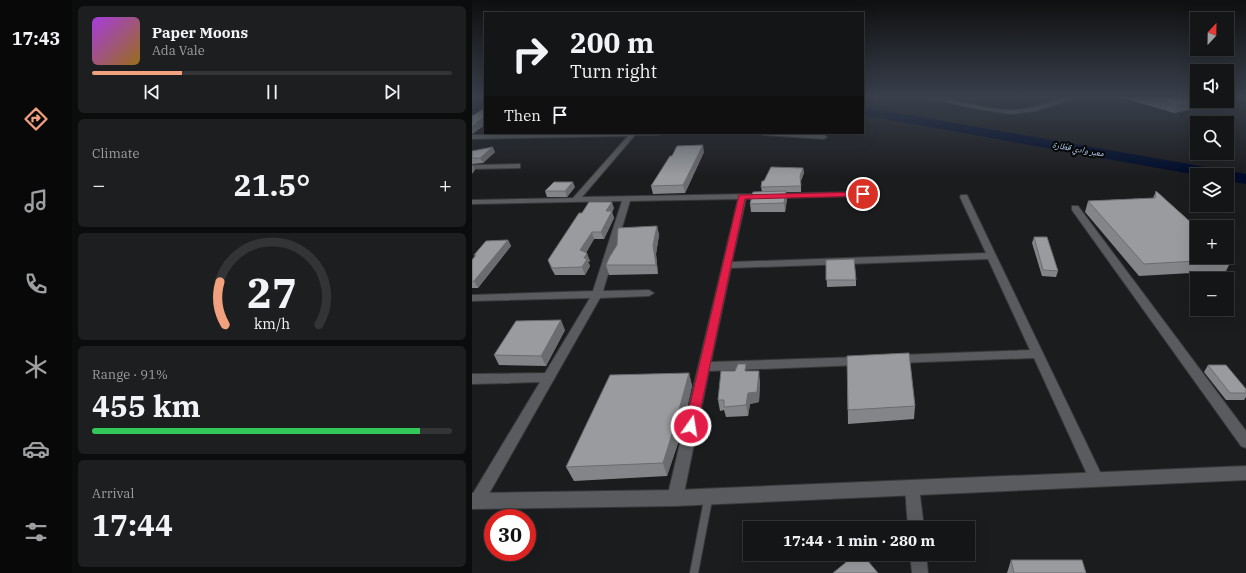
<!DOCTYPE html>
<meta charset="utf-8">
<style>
body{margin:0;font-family:"IBM Plex Serif","Noto Naskh Arabic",serif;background:#1d1e1f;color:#f1f3f6;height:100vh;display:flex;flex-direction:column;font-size:15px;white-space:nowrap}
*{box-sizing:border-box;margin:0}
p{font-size:13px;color:#9d9fa1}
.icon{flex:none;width:22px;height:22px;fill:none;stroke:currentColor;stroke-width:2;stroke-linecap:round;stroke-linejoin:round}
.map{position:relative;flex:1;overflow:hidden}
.side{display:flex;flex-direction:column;gap:6px;padding:6px;background:#0b0c0c;width:400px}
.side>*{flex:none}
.banner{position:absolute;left:12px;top:12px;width:380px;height:122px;border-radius:0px;box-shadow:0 4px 16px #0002,0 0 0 1px #333435;background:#141516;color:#f1f3f6;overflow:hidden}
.needle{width:26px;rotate:22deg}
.fabs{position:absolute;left:718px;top:12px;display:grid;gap:8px}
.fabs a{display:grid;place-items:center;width:44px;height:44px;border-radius:0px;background:#141516;box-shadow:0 4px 16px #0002,0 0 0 1px #333435;font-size:20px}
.speed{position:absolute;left:12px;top:509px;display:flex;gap:8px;font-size:20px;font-weight:700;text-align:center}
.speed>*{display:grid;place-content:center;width:52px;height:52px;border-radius:50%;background:#141516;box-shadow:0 4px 16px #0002,0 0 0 1px #333435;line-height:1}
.speed .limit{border:6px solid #d22;background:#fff;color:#111}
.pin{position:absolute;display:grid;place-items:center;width:34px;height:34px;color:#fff;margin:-17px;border:2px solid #fff;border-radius:50%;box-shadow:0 1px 4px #0007}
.me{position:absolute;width:44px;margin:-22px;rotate:13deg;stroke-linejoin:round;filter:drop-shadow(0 0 3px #0008)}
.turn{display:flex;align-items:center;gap:14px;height:84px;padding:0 20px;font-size:18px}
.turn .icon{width:52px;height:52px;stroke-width:2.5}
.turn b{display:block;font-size:28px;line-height:34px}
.then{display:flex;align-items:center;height:38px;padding:0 20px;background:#0003;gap:8px;font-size:15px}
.big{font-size:30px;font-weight:700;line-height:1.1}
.side .widget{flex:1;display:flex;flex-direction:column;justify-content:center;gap:6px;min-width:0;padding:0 14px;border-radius:6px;background:#1d1e1f}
.side .dial{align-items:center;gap:0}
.dial svg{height:104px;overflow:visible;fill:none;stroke:#333435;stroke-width:7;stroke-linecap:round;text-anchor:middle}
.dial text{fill:#f1f3f6;stroke:none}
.song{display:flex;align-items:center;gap:12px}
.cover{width:48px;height:48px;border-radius:6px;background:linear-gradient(135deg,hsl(280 70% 55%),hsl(40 70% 35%))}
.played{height:4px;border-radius:2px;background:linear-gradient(90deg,#f1a17d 25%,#333435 25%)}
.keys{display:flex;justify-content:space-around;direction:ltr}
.heat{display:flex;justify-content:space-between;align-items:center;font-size:22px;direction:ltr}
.charge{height:6px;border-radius:3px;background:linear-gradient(90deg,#34c759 91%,#333435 0)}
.trip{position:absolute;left:271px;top:521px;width:232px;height:40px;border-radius:0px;background:#141516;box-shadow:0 4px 16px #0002,0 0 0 1px #333435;font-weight:700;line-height:40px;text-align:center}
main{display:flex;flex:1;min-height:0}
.tabs{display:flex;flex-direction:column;width:72px;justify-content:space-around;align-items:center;background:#080809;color:#9d9fa1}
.tabs .icon{width:28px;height:28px}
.tabs .current{color:#f1a17d}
.tabs b{font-size:18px;color:#f1f3f6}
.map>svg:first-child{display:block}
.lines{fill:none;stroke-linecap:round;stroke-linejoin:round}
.river{fill:#000c2b;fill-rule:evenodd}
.service-casing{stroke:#373839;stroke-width:10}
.minor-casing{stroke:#373839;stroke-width:2}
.tertiary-casing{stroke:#373839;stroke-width:2}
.service{stroke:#595b5e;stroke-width:8}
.minor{fill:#595b5e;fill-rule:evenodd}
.tertiary{fill:#595b5e;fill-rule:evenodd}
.wall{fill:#848588}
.shaded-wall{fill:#6b6c6f}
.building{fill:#999b9e;stroke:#6b6c6f}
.route{fill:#e11d48;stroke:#92132f}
.labels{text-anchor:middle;stroke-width:4;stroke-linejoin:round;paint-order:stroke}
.far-water-label{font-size:9px;font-style:italic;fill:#bad6fb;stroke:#060707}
</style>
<main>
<nav class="tabs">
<b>17:43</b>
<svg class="icon current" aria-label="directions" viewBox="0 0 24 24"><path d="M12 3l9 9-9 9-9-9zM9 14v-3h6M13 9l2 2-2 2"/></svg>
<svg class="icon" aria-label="music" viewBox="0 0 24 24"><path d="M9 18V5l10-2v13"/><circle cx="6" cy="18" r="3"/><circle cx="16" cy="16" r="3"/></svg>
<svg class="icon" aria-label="phone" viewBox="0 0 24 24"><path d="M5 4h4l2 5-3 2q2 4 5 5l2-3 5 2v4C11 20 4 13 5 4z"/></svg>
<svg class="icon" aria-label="climate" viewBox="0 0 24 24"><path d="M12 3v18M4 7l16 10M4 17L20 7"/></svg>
<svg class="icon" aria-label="car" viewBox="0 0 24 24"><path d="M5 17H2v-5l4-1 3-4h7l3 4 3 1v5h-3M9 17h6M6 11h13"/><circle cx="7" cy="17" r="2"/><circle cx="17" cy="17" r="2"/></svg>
<svg class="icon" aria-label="filters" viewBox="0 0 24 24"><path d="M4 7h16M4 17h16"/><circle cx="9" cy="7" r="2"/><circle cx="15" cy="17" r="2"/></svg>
</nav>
<section class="side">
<div class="widget">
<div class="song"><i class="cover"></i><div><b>Paper Moons</b><p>Ada Vale</p></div></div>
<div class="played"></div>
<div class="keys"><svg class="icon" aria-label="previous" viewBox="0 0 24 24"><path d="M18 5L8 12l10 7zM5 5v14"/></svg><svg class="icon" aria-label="pause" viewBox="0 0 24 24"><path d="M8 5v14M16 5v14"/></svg><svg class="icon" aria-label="next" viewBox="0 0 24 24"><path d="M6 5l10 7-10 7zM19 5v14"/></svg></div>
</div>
<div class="widget"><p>Climate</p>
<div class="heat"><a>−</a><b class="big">21.5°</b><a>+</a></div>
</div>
<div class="widget dial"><svg viewBox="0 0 100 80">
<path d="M14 69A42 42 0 1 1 86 69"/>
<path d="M14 69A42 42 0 0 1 10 36" stroke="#f1a17d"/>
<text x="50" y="56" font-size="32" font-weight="700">27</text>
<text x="50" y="72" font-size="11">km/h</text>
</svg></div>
<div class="widget"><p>Range · 91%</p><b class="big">455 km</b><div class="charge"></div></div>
<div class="widget"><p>Arrival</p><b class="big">17:44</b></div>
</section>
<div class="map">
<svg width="774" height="573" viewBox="0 0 774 573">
<rect width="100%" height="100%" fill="#1b1c1e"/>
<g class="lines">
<!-- river -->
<polygon class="river" points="391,107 774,174 774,184 755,181 755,175 725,175 391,115"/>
<defs>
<polyline id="service" points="222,573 236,500"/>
<g id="minor">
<path d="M450,96c30,0 59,14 88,14 26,1 48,-14 73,-14l-48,15 -25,3 -38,-6z"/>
<polygon points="763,96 774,97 774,101 764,97"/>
<polygon points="98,133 190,133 187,135 163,135 110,197 391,192 395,194 391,196 274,199 260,262 514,253 488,197 489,195 495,195 632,480 630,485 625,486 620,485 562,358 426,363 422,362 420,359 422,356 426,355 558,350 516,259 259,268 239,362 388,357 392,358 394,361 392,364 388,365 237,371 211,498 208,503 203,505 198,503 195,498 266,199 158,201 131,291 177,290 182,293 177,296 128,298 10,506 5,508 0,506 0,495 68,382 0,384 0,374 73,373 118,298 0,301 0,295 121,291 150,201 0,204 0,200 101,198 156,136 0,139 0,135"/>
<polygon points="288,133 352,135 355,137 352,139 291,135"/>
<polygon points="45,164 48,164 48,168 0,169 0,165"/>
<polygon points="600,206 606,206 774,431 774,448 769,446 600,210"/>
<polygon points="440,480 445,482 447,487 452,528 436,528 433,487 435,482"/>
<polygon points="438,554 454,554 456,573 440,573"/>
</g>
<polygon id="tertiary" points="774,466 774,480 203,506 0,509 0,493 203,490"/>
</defs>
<!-- service casing -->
<use href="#service" class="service-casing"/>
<!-- minor casing -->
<use href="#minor" class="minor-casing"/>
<!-- tertiary casing -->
<use href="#tertiary" class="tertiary-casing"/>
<!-- service -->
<use href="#service" class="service"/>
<!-- minor -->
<use href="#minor" class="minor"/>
<!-- tertiary -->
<use href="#tertiary" class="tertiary"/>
</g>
<!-- wall -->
<g class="wall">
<polygon points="562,96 582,96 581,98"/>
<polygon points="645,96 766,96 765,99 702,113"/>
<polygon points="0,151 23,152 11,163 0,164"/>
<polygon points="232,152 213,193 181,194 179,186 200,156"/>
<polygon points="331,168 332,173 329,181 329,192 314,192 315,199 313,212 279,212 278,204 290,192 289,187"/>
<polygon points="103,187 95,197 75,197 73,191"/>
<polygon points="684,191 760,259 754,271 667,276 613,212 616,201 681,198"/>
<polygon points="142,208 140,212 142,218 132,239 122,239 114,253 118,261 116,262 118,266 113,275 83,275 79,268 76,260"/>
<polygon points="185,226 187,235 184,254 186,274 137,275 134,265"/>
<polygon points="562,237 586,271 584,277 570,276 560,243"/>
<polygon points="36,240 39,246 6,288 0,288 0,260 3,256 2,255"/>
<polygon points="354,260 384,280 384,286 355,287"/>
<polygon points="93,330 74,366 27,365 22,355"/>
<polygon points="375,356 443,406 442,419 376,424"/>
<polygon points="736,365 774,389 774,397 772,400 754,400 732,372"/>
<polygon points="276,371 288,381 287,402 278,404 276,416 254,417 252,410 248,411 246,400"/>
<polygon points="217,373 220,386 209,434 195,476 102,481 94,467"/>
<polygon points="539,560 614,573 535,573"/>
</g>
<!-- shaded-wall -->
<g class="shaded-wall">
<polygon points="755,96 766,96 765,99 702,113 705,105 725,101 755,101"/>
<polygon points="13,116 13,125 2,133 0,134 0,127"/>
<polygon points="231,145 232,152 213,193 211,185"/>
<polygon points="21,147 23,152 11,163 8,158"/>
<polygon points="1,165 3,170 0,174 0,166"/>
<polygon points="331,168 332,173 328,182 328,176"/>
<polygon points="101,182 103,187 95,197 93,191"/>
<polygon points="314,191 315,199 313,212 312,203"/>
<polygon points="140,202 142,208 140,212 142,218 132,239 129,232 134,211"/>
<polygon points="185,226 187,235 184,254 186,274 184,265 181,245"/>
<polygon points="120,232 122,239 111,257 108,250"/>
<polygon points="36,240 39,246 6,288 2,281"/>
<polygon points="115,253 118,261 116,262 118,266 113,275 110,267 112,258"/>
<polygon points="89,320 93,330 74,366 69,356"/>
<polygon points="287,371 288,381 287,402 278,404 276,416 274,405 276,393"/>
<polygon points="217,373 220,386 209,434 195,476 191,463"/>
</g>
<!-- building -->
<g class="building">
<polygon points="674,96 725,96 725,101 705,105"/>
<polygon points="13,108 13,116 0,127 0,116"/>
<polygon points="231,145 211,185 179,186 198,156 200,156 205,146"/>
<polygon points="21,147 8,158 0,158 0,151"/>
<polygon points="299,167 331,168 328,176 329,186 289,187 290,181 292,181"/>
<polygon points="82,182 101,182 93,191 73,191"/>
<polygon points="314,191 312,203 278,204 281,192"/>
<polygon points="684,191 725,228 725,257 755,257 755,254 760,259 672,264 616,201 683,198"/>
<polygon points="117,202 140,202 134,211 140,211 129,232 120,232 108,250 115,253 112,258 115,259 110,267 80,268 76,260 107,213 110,213"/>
<polygon points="185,226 181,245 184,265 134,265 137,258 145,245 146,228"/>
<polygon points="562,237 575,237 586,271 571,270"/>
<polygon points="36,240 2,281 0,282 0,260 4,255 2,255 14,241"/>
<polygon points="382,259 384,280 354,280 354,260"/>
<polygon points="89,320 69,356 22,355 44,321"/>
<polygon points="437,353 443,406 376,410 375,356"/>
<polygon points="266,364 274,364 273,371 287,371 285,392 276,393 274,405 252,407 252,400 246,400 249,371 263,371"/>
<polygon points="736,365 754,365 774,389 774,393 758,393"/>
<polygon points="217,373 204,421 191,463 94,467 138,375"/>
<polygon points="384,554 390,554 406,573 361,573"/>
<polygon points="539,560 610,560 614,573 542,573"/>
</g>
<!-- sky -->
<linearGradient id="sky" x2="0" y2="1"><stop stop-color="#0f0f10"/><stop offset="0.55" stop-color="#39404c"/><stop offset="1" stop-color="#39404c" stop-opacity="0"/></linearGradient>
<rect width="774" height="176" fill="url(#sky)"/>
<!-- route -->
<polygon class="route" points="391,192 395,194 394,196 273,199 225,426 223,429 219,430 215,429 213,426 267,195"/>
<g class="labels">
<!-- far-water labels -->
<g class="far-water-label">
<text transform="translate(606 149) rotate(10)" y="3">معبر وادي قطّارة</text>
</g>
</g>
</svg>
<div class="fabs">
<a><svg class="needle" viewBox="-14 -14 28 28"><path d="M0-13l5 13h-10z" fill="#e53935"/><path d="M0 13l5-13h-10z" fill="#9d9fa1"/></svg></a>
<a><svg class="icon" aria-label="sound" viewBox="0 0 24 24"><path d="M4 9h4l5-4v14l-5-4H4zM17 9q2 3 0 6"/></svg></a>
<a><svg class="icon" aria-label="search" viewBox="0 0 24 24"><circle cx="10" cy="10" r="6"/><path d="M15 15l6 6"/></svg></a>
<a><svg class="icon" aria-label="layers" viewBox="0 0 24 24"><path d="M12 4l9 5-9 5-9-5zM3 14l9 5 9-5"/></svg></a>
<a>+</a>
<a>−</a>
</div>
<div class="speed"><div class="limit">30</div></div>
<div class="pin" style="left:391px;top:194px;background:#d93025"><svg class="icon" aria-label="arrive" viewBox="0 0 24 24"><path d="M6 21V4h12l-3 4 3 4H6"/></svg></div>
<svg class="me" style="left:219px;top:426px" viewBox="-20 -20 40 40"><circle r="17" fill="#e11d48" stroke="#fff" stroke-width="3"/><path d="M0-11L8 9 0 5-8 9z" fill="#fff"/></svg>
<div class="trip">17:44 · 1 min · 280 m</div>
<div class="banner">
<div class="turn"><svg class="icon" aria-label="right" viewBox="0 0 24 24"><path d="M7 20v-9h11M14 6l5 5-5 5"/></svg><div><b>200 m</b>Turn right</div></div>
<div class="then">Then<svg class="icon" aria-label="arrive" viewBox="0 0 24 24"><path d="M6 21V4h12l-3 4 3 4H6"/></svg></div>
</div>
</div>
</main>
